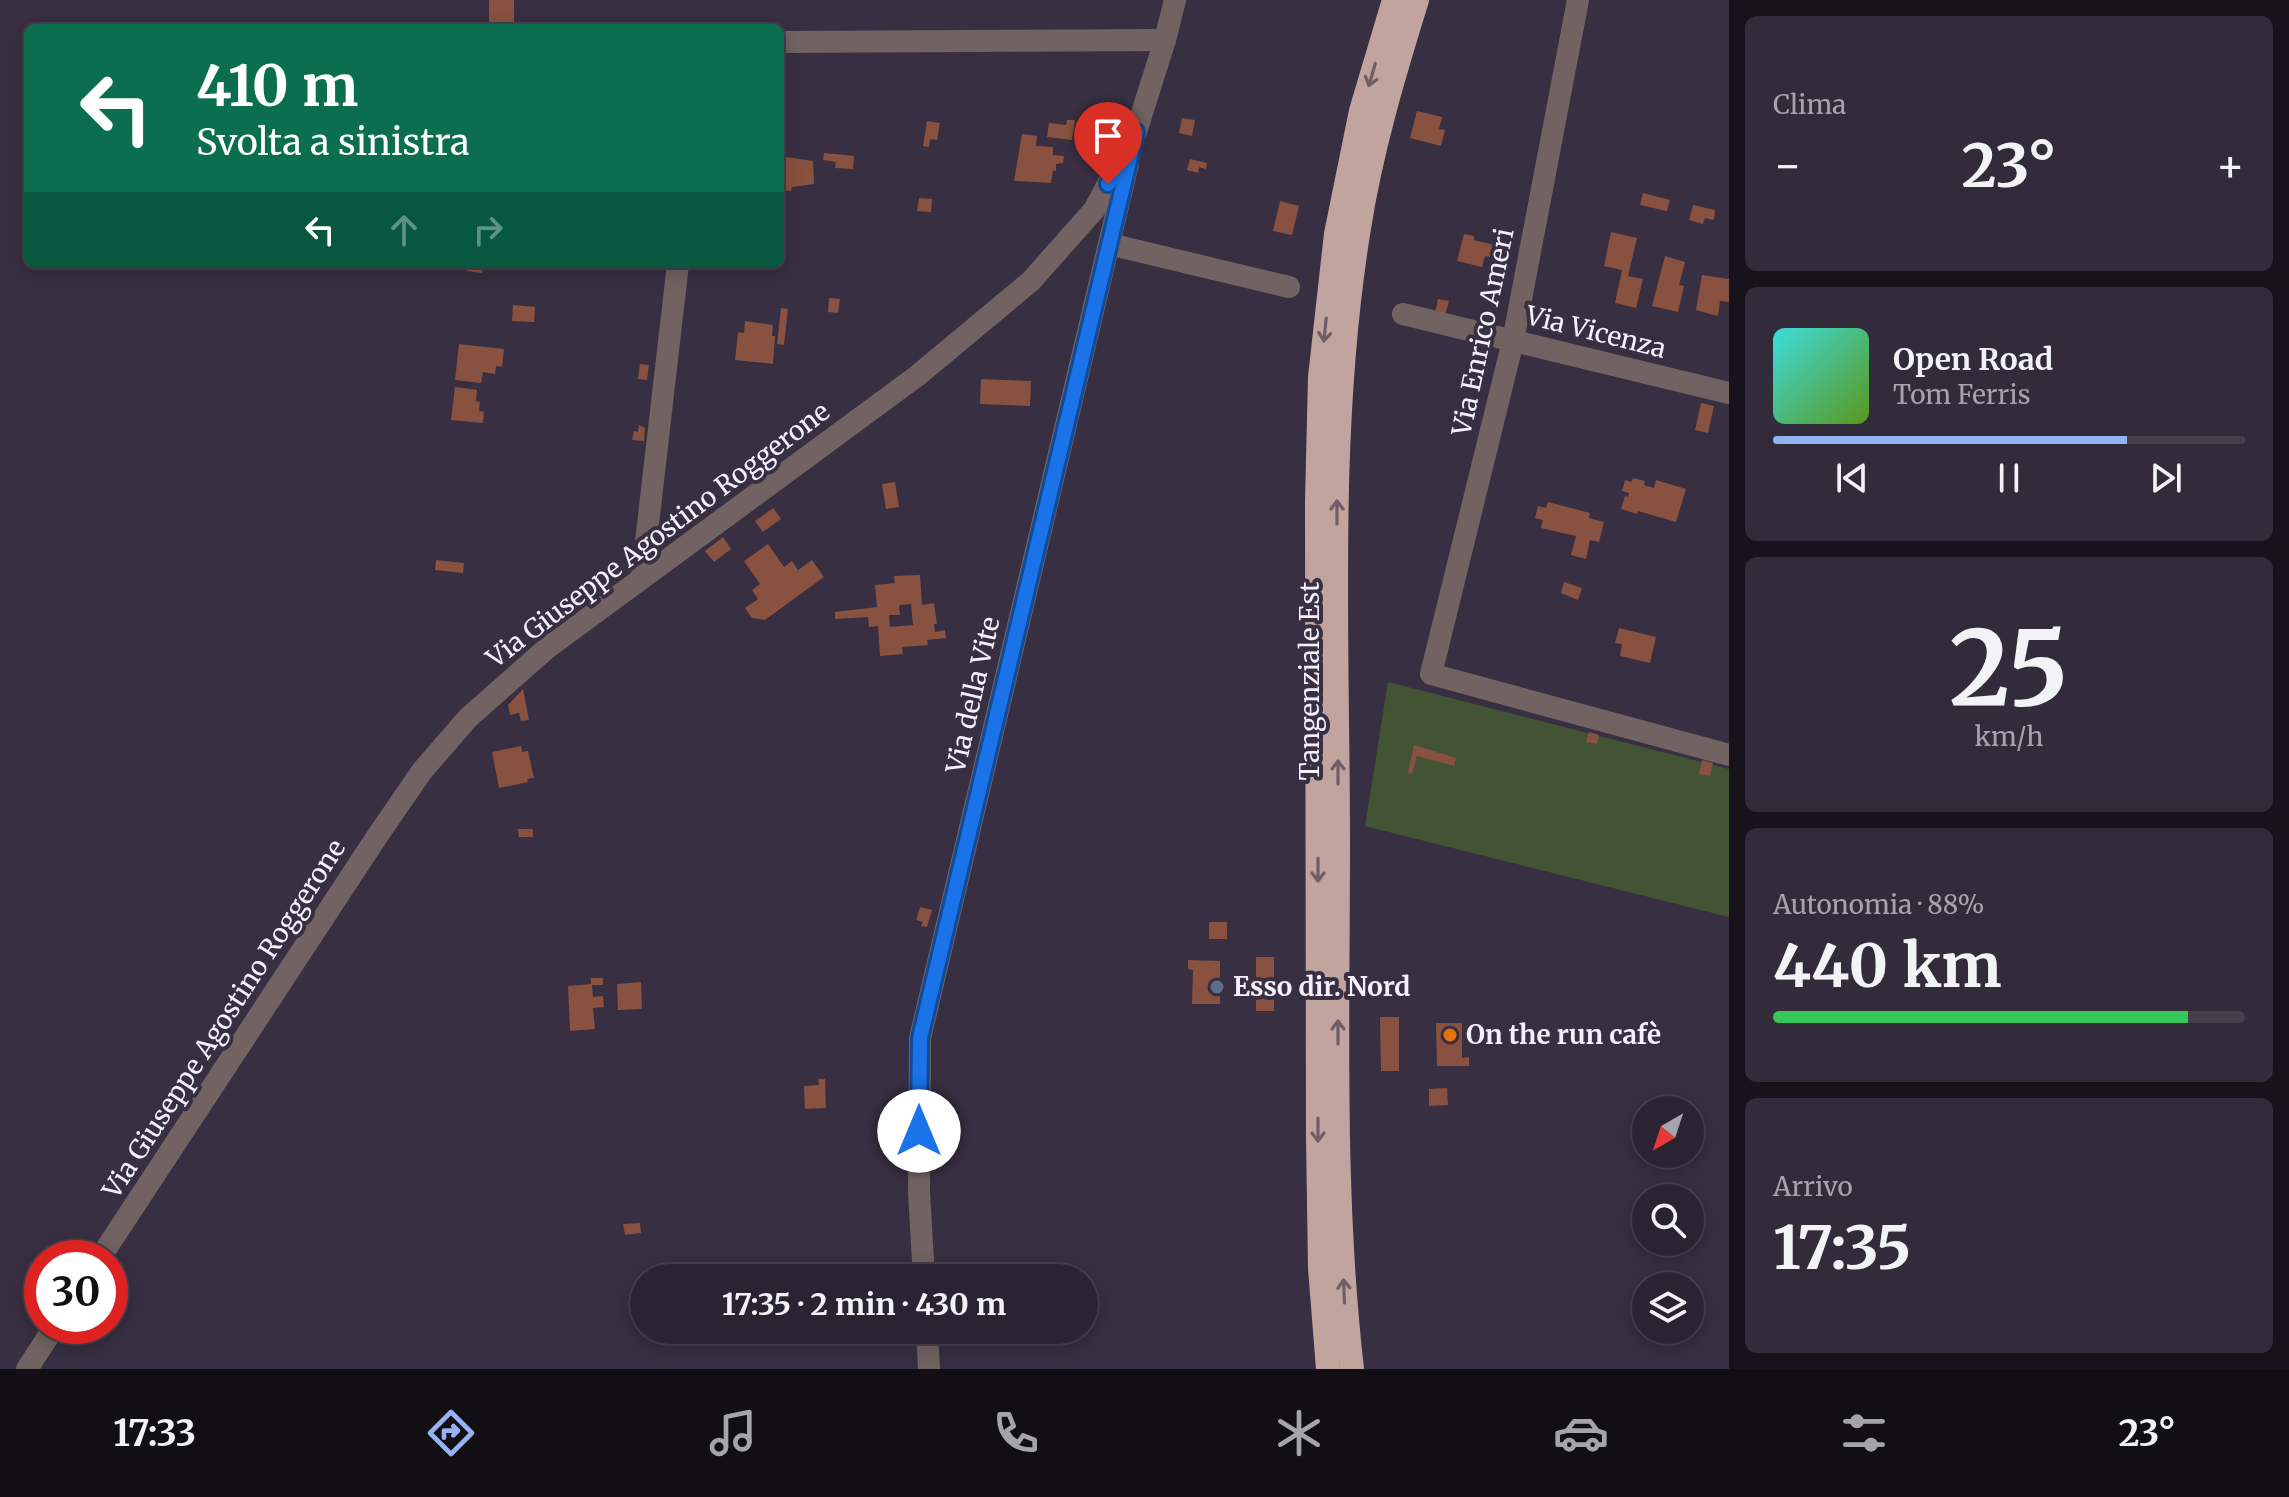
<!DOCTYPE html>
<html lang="it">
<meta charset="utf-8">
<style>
body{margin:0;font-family:Merriweather,serif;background:#322b3a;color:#f1f3f6;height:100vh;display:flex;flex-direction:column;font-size:30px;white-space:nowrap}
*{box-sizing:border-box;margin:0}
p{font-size:26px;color:#a5a4ac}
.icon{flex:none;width:44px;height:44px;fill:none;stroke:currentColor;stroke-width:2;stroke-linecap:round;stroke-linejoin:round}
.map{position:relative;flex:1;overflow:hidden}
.details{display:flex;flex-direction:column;gap:16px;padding:16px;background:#17131c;width:560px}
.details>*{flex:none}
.hud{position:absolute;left:24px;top:24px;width:760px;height:244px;border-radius:12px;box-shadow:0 4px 20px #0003,0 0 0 2px #46404d;background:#0b6e4f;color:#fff;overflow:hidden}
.needle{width:52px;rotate:219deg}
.controls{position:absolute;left:1632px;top:1096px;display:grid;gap:16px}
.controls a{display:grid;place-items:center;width:72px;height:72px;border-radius:50%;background:#2a2332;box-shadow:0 4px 20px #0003,0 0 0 2px #46404d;font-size:40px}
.speed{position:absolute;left:24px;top:1240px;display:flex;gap:16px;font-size:40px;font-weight:700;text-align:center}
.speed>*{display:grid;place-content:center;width:104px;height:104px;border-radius:50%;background:#2a2332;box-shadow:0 4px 20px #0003,0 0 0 2px #46404d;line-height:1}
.speed .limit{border:12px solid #d22;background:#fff;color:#111}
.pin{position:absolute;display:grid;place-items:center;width:68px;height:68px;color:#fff;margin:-82px -34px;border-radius:50% 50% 50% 0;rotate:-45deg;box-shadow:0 0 8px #0007}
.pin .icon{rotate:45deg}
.me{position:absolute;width:88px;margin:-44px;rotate:0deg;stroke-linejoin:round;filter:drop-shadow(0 0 6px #0008)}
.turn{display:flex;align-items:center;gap:28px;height:168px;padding:0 40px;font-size:36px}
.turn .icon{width:104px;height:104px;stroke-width:2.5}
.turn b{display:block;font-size:56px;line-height:68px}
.lanes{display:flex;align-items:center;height:76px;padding:0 40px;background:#0003;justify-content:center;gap:40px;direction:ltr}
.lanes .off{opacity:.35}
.big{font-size:60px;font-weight:700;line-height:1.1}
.details .widget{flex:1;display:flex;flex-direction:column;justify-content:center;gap:12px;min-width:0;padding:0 28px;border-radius:12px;background:#322b3a}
.details .dial{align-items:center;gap:0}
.dial b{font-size:104px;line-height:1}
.song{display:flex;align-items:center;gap:24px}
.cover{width:96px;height:96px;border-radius:12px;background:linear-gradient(135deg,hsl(180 70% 55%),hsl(90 70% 35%))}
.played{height:8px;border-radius:4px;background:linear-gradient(90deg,#95b2f1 75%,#46404d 75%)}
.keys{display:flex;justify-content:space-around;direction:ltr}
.heat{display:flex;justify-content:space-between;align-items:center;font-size:44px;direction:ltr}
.charge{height:12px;border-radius:6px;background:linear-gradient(90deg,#34c759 88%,#46404d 0)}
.trip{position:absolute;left:630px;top:1264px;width:468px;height:80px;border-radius:40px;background:#2a2332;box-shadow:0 4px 20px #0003,0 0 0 2px #46404d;font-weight:700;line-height:80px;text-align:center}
.tabs{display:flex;height:128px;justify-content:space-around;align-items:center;background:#110e14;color:#a5a4ac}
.tabs .icon{width:56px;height:56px}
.tabs .on{color:#95b2f1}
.tabs b{font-size:36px;color:#f1f3f6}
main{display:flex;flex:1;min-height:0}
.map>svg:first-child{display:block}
.green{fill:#425434}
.building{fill:#89513f;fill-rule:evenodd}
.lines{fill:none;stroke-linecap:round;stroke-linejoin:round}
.minor{stroke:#706361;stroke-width:22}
.highway{stroke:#c1a49e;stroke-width:24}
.oneway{stroke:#6f5e67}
.route-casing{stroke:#114b97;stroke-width:20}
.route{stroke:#1a73e8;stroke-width:14}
.service-dot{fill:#5c6f8a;stroke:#382f42;stroke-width:3}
.food-dot{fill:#e8710a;stroke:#382f42;stroke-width:3}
.labels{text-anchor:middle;stroke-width:8;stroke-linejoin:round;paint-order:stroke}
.street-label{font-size:26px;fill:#f6f0fd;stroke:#382f42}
.poi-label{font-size:26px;font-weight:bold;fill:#f6f0fd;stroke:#382f42;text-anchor:start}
</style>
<main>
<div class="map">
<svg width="1729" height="1369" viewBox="0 0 1729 1369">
<rect width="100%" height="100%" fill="#382f42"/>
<!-- green -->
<polygon class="green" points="1388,682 1729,769 1729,917 1365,826"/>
<!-- building -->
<g class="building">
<rect x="489" y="0" width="25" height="28"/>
<polygon points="1417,111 1442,117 1439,129 1445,130 1441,146 1410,138"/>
<polygon points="1182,118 1195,120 1192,136 1179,133"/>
<polygon points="1067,120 1075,120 1072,140 1047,137 1049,123 1066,125"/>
<polygon points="927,121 940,123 937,140 930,139 929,147 923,146"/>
<polygon points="1022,134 1037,136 1036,146 1053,147 1053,155 1064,156 1063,163 1056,164 1056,171 1053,170 1051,183 1014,181"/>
<polygon points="824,153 854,156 853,169 835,168 836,162 823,160"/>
<polygon points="780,156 813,161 814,184 792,187 791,191 780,190"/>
<polygon points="1190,159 1207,163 1206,169 1199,167 1198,173 1187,170"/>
<polygon points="1643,193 1670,200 1667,211 1640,205"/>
<polygon points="919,198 932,199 931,212 917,211"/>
<polygon points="1280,201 1299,206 1292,235 1273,231"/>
<polygon points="1693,205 1715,210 1714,220 1705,218 1703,224 1689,220"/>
<polygon points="1611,232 1637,238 1628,276 1643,279 1636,308 1615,303 1622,270 1604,266"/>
<polygon points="1464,234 1474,236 1474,240 1498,246 1495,258 1485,256 1482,267 1457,261"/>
<polygon points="1665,256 1685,262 1679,285 1684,286 1678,312 1652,306"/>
<polygon points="468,264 483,264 482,273 467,271"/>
<polygon points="1702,275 1729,279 1729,302 1720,301 1718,316 1696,310"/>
<polygon points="829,298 840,299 838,313 828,312"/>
<polygon points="1438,299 1449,301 1445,315 1435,313"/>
<polygon points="513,305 535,307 534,322 512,321"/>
<polygon points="781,308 788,309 784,345 777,344"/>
<polygon points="745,321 773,325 772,336 775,336 773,364 735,360 738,332 744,333"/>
<polygon points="459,344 504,349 502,367 496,366 495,374 483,372 481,383 455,380"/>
<polygon points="640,364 649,365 647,380 638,379"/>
<polygon points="981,379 1031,381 1030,406 980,404"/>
<polygon points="455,387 477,390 476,401 480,402 479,411 484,412 483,423 451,420"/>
<polygon points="1701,403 1714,406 1708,433 1695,430"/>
<polygon points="639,425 645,428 644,441 632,440 634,431 638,432"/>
<polygon points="1633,478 1645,481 1644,485 1654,488 1656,480 1686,489 1676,522 1638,511 1637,514 1621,509 1625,496 1628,497 1629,493 1622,491 1625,480 1631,482"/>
<polygon points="895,482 899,507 886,509 882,484"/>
<polygon points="1548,502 1590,513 1589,518 1604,522 1599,542 1590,540 1586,559 1571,555 1576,536 1541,528 1543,520 1535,518 1538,506 1546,508"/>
<polygon points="773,508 781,519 763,532 755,521"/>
<polygon points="723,537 731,549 714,562 705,551"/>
<polygon points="768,544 784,567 792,561 798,570 812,560 824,577 765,620 752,618 745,608 758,599 752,590 760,584 744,561"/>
<polygon points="436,560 464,563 463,573 435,570"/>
<path d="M920,575l2,30 12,-2 3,21h-3l1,8 10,-2 1,8 -19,2 1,5 -26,2 1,7 -23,2 -2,-30 -9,1 -1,-10 -33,2v-7l42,-5 -2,-22 20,-2 -1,-7zM911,604l2,21 -23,2 -1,-12h11l-1,-10z"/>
<polygon points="1564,582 1582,588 1578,600 1561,593"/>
<polygon points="1619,628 1656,637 1650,663 1620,656 1622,644 1615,643"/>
<polygon points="523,689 529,720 521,721 519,713 510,715 508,705"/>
<polygon points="1589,732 1599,735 1597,744 1586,742"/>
<polygon points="1414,745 1456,758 1454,766 1417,756 1412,774 1408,773"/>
<polygon points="521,746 522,752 528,751 534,778 527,779 528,782 499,788 492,752"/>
<polygon points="1702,760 1713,763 1710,776 1699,774"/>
<polygon points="518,829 533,829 533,837 519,837"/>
<polygon points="920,907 932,910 927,927 921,926 923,922 916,920"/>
<rect x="1209" y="922" width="18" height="17"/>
<rect x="1256" y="957" width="18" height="54"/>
<polygon points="1188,960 1220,961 1220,1004 1192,1004 1193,970 1188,969"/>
<polygon points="591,978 603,978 603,985 592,985 593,997 603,996 604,1007 593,1008 595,1029 570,1031 568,986 591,984"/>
<polygon points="641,982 642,1009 618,1010 617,984"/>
<polygon points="1380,1017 1399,1017 1399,1071 1381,1071"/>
<polygon points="1436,1023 1462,1023 1462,1058 1469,1057 1469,1066 1437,1066"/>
<polygon points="818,1079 825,1079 826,1108 805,1109 804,1086 819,1085"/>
<polygon points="1447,1088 1448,1105 1429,1106 1429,1089"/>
<polygon points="640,1223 641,1233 625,1235 623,1224"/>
<polygon points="900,1263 911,1263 910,1272 900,1272"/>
</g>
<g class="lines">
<!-- minor -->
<g class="minor">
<polyline points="1578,0 1513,341 1431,674 1729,755"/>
<polyline points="780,42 1165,40"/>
<polyline points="1109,244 1289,287"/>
<polyline points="1403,314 1729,393"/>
<polyline points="642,576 678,264"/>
<polyline points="100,1258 376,838 422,771 468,718 546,649 917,376 1031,281 1094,210 1136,132 1165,40 1175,0"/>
<polyline points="924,1278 919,1192 920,1038 1128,164"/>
<polyline points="927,1330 929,1369"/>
<polyline points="27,1369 55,1326"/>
</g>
<!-- highway -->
<g class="highway">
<polyline points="1328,1369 1320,1268 1318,1137 1317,502 1320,377 1336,234 1361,111 1394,0"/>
<path d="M1352,1369c-20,-174 -14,-351 -14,-526 0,-204 -12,-413 21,-615 12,-77 35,-154 58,-228"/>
</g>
</g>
<!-- one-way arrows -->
<defs><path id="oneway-shaft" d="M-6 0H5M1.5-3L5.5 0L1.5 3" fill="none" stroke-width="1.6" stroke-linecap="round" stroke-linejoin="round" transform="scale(2)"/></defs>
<g class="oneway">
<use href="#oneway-shaft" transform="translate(1372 75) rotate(106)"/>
<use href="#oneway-shaft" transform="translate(1325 330) rotate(96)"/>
<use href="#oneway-shaft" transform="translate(1337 512) rotate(-90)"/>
<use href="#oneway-shaft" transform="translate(1338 772) rotate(-90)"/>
<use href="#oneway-shaft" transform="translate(1318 870) rotate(90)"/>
<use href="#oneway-shaft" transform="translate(1338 1032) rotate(-90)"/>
<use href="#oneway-shaft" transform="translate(1318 1130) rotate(90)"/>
<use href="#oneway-shaft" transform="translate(1344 1291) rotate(-92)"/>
</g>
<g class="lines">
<defs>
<polyline id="route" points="919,1131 920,1038 1136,132 1108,184"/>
</defs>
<!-- route casing -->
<use href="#route" class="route-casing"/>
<!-- route -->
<use href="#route" class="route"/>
</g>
<!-- markers -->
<circle class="service-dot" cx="1217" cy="987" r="8"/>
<circle class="food-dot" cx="1450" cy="1035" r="8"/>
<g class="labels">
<!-- street labels -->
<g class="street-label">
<text transform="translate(1483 332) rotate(-78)" y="9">Via Enrico Ameri</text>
<text transform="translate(1596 332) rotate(14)" y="9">Via Vicenza</text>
<text transform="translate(658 535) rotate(-37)" y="9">Via Giuseppe Agostino Roggerone</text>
<text transform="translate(1310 681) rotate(-90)" y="9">Tangenziale Est</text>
<text transform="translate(973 695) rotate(-77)" y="9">Via della Vite</text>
<text transform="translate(224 1019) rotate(-57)" y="9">Via Giuseppe Agostino Roggerone</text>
</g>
<!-- poi labels -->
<g class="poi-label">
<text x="1233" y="996">Esso dir. Nord</text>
<text x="1466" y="1044">On the run cafè</text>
</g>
</g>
</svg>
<div class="controls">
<a><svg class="needle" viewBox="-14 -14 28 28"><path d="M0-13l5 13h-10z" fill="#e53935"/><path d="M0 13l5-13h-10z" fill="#a5a4ac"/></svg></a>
<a><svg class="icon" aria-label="search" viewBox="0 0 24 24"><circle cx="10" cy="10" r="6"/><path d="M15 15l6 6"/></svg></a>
<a><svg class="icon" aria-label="layers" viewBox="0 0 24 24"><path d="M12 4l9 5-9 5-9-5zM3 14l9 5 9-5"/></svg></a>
</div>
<div class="speed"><div class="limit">30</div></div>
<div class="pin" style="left:1108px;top:184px;background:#d93025"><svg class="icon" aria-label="arrive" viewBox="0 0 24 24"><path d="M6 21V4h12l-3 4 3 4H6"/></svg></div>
<svg class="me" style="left:919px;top:1131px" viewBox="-20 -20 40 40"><circle r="19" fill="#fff"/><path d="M0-13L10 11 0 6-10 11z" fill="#1a73e8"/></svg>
<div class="trip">17:35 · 2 min · 430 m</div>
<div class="hud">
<div class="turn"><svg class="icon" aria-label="left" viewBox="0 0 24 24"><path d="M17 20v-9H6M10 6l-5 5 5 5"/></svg><div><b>410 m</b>Svolta a sinistra</div></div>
<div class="lanes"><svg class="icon" aria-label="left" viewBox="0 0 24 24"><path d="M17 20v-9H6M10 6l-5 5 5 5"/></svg><svg class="icon off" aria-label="ahead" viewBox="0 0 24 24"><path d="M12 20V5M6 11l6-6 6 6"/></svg><svg class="icon off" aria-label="right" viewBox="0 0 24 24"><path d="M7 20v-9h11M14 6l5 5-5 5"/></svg></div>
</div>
</div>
<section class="details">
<div class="widget"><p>Clima</p>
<div class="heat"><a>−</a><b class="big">23°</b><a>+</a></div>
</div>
<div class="widget">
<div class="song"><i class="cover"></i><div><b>Open Road</b><p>Tom Ferris</p></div></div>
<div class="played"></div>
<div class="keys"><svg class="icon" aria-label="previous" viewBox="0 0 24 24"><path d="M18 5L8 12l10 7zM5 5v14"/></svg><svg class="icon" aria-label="pause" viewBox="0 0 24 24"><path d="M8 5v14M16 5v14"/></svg><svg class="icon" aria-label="next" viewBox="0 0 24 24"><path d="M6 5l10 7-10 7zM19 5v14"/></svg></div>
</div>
<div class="widget dial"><b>25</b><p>km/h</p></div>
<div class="widget"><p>Autonomia · 88%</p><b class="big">440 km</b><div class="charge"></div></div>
<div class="widget"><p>Arrivo</p><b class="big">17:35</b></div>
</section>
</main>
<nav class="tabs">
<b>17:33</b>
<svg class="icon on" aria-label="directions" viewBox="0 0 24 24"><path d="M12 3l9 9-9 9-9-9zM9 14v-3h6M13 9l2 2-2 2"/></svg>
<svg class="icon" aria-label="music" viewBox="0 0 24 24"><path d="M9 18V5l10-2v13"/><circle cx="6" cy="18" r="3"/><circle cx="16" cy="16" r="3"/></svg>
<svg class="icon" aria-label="phone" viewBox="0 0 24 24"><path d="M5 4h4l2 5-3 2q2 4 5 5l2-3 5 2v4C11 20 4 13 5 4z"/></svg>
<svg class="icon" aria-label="climate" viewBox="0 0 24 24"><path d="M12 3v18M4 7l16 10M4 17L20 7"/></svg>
<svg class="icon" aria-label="car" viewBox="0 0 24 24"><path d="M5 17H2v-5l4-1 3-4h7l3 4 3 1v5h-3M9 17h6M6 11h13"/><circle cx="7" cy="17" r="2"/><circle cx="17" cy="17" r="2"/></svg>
<svg class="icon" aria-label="filters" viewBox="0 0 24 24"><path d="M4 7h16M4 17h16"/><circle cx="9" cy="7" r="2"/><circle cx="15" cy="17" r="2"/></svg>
<b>23°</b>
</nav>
